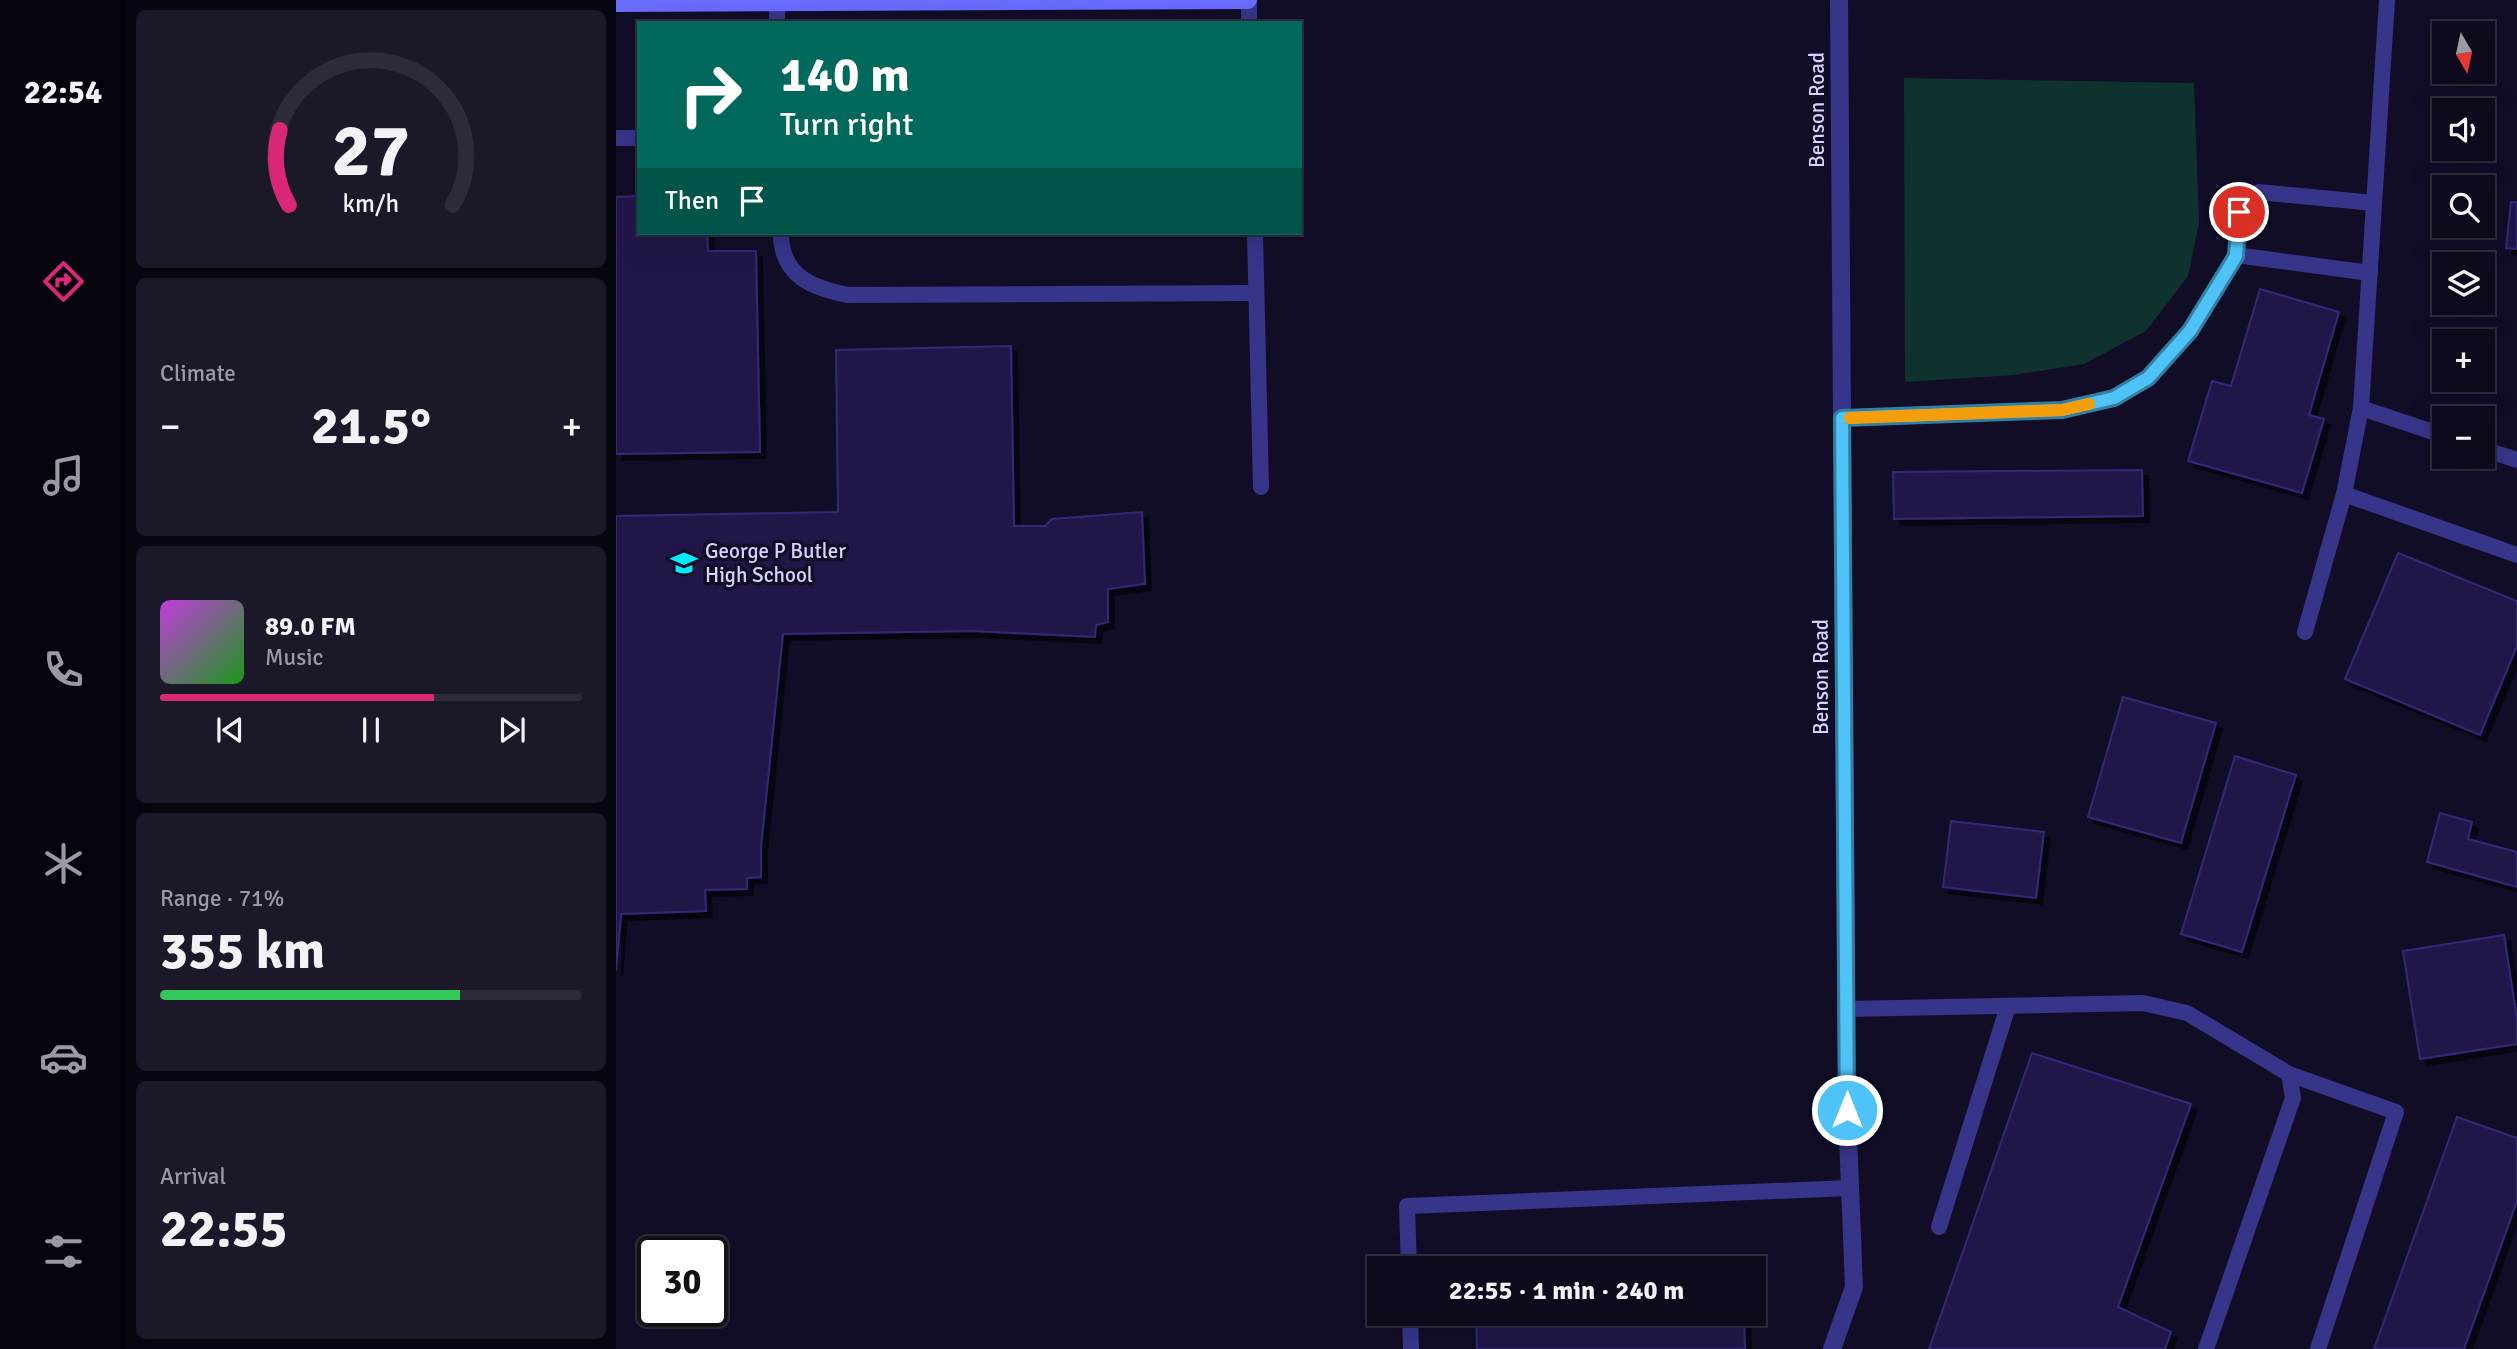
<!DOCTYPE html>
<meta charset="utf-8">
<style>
body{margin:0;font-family:Signika,sans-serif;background:#1b182a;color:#f1f3f6;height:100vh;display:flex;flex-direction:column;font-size:26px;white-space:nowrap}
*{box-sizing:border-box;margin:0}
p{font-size:23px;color:#9a9aa4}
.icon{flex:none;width:38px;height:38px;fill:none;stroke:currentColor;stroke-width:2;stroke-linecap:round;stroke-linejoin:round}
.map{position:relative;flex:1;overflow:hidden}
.panel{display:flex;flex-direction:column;gap:10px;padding:10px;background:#070610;width:490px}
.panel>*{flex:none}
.guide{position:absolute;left:21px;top:21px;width:665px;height:214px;border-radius:0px;box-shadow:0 7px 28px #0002,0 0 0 2px #2d2b3b;background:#00695c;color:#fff;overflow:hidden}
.needle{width:46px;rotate:171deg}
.tools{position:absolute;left:1816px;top:21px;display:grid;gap:14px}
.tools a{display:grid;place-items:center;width:63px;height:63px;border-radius:0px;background:#0d0a1d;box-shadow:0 7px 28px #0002,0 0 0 2px #2d2b3b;font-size:35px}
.speed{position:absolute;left:21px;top:1236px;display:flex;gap:14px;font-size:35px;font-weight:700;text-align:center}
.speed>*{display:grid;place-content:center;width:91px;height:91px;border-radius:50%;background:#0d0a1d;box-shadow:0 7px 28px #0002,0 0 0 2px #2d2b3b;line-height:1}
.speed .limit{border:4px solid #111;border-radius:10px;background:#fff;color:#111}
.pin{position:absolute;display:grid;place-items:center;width:60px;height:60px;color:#fff;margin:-30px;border:4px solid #fff;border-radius:50%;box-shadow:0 2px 7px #0007}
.me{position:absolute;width:77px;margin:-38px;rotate:0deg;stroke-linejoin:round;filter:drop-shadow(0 0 5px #0008)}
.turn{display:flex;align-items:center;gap:24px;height:147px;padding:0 28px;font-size:32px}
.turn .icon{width:91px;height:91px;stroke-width:2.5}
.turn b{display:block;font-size:49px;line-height:60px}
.then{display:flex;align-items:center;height:66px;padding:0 28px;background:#0003;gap:14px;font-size:26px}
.big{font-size:52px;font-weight:700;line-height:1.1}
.panel .widget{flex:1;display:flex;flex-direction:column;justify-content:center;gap:10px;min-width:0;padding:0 24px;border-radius:10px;background:#1b182a}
.panel .dial{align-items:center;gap:0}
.dial svg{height:182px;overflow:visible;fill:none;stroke:#2d2b3b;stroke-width:7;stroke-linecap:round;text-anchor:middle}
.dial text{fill:#f1f3f6;stroke:none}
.song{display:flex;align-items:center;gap:21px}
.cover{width:84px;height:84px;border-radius:10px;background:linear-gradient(135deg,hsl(290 70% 55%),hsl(120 70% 35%))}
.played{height:7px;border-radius:4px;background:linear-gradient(90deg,#db2777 65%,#2d2b3b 65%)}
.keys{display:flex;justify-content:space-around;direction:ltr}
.heat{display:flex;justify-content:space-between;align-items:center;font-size:38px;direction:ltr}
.charge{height:10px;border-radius:5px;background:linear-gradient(90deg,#34c759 71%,#2d2b3b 0)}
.trip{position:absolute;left:751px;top:1256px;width:399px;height:70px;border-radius:0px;background:#0d0a1d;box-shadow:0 7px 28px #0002,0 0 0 2px #2d2b3b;font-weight:700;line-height:70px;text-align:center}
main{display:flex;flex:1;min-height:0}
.tabs{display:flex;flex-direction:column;width:126px;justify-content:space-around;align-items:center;background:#05040c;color:#9a9aa4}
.tabs .icon{width:49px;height:49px}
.tabs .current{color:#db2777}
.tabs b{font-size:32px;color:#f1f3f6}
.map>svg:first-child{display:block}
.green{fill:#10322f}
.building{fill:#21184a;stroke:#362877;stroke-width:2;filter:url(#shadow)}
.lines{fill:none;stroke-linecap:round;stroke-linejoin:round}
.service{stroke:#36358a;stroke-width:16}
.minor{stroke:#36358a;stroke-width:18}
.secondary{stroke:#6a6bff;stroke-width:18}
.route-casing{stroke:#337fa1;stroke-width:18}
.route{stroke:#4fc3f7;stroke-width:12}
.slow{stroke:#f59e0b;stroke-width:12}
.labels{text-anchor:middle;stroke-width:7;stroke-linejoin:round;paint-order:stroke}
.street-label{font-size:21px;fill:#d7d3ff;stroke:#110d27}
.poi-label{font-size:21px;fill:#d7d3ff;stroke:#110d27;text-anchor:start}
</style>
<main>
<nav class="tabs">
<b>22:54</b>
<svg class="icon current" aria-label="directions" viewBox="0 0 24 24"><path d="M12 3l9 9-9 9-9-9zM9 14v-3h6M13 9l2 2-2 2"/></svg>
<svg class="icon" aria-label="music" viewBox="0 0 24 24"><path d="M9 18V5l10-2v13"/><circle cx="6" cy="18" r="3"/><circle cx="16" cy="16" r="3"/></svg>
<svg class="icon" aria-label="phone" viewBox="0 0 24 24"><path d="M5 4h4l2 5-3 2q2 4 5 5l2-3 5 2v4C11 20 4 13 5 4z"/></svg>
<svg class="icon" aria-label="climate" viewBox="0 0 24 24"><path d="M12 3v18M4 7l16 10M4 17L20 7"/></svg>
<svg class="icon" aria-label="car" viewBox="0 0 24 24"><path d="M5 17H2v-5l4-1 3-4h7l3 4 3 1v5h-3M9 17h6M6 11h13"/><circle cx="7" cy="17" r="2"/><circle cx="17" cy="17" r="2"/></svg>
<svg class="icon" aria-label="filters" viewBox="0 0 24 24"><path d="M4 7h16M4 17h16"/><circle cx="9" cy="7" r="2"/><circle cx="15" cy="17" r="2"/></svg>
</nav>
<section class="panel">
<div class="widget dial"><svg viewBox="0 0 100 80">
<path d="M14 69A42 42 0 1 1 86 69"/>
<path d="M14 69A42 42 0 0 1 10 36" stroke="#db2777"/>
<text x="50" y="56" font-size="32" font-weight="700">27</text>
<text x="50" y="72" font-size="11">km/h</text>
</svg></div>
<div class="widget"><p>Climate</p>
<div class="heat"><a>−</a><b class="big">21.5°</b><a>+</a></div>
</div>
<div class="widget">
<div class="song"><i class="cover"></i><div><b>89.0 FM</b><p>Music</p></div></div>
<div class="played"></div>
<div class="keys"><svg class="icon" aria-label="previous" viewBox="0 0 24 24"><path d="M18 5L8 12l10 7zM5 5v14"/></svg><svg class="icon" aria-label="pause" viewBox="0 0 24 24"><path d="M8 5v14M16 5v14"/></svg><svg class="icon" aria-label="next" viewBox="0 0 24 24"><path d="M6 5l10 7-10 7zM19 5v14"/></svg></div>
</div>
<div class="widget"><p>Range · 71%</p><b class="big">355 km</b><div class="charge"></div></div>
<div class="widget"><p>Arrival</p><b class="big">22:55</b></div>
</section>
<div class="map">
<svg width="1901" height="1349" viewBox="0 0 1901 1349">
<defs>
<filter id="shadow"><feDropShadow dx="6" dy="6" stdDeviation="0" flood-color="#0009"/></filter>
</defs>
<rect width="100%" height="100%" fill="#110d27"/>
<!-- green -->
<polygon class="green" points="1288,78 1578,83 1583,223 1572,276 1530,331 1468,364 1398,375 1289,382"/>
<!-- building -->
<g class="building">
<polygon points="23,196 23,233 91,233 92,251 140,251 144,452 0,454 0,197"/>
<polygon points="1895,202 1901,202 1901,249 1890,248"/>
<polygon points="1644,289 1723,312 1693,415 1708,419 1686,493 1572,461 1596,381 1615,386"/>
<polygon points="395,346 398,526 429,526 436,519 526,512 529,584 492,589 492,622 480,625 479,637 356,631 167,634 145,847 145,877 131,878 131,889 89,890 90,911 5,914 0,971 0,516 222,512 220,350"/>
<polygon points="1526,470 1527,516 1278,519 1277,472"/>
<polygon points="1782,553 1901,601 1901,646 1864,735 1729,679"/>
<polygon points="1507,697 1600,723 1565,843 1472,817"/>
<polygon points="1619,756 1680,775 1626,952 1565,934"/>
<polygon points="1824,813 1856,822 1852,839 1901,852 1901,887 1811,862"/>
<polygon points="1335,821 1428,832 1420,898 1327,887"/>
<polygon points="1888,935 1901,1019 1901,1044 1804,1059 1787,951"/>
<polygon points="1416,1053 1575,1104 1502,1307 1555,1332 1549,1349 1313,1349"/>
<polygon points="1841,1117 1901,1138 1901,1201 1848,1349 1758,1349"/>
<polygon points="860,1314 1128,1314 1129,1349 861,1349"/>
</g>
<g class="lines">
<!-- service -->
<g class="service">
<polyline points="633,0 633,23"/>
<polyline points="161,2 161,23"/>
<polyline points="0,138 23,138"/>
<path d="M165,233c0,43 31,55 67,62l408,-2"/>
<polyline points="639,233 645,487"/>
<polyline points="1620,255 1754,273"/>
<polyline points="1745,408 1829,436"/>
<polyline points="1226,418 1446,410 1498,398 1533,378 1574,331 1598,294 1620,255 1623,212 1628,198 1642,192 1758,203"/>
<polyline points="1867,449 1901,460"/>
<polyline points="1728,494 1901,555"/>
<polyline points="1689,632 1728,494 1745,408 1771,0"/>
<polyline points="1230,1009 1527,1003 1571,1013 1673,1074 1677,1098 1590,1349"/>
<polyline points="1673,1074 1780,1112 1702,1349"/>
<polyline points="1323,1227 1392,1006"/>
<polyline points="793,1269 791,1206 1234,1188"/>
<polyline points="794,1314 795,1349"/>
</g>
<!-- minor -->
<polyline class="minor" points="1216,1349 1238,1287 1231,1110 1223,0"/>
<!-- secondary -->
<polyline class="secondary" points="0,3 632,0"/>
</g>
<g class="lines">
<defs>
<polyline id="route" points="1231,1110 1226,418 1446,410 1498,398 1532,378 1574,331 1620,256 1623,212"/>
</defs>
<!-- route casing -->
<use href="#route" class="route-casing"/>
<!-- route -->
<use href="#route" class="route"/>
<!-- slow -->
<polyline class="slow" points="1234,418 1446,410 1473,404"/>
</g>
<!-- icons -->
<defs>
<symbol id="school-bare" viewBox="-9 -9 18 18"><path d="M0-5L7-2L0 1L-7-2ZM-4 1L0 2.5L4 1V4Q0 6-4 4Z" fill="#00ecfe" stroke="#110d27" stroke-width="2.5" paint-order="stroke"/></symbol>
</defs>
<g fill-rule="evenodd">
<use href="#school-bare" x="49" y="544" width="38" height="38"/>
</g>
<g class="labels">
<!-- street labels -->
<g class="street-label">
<text transform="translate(1201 110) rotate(-90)" y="7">Benson Road</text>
<text transform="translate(1205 677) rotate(-90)" y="7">Benson Road</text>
</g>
<!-- poi labels -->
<g class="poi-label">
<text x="89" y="558">George P Butler<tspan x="89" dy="24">High School</tspan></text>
</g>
</g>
</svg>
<div class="tools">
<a><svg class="needle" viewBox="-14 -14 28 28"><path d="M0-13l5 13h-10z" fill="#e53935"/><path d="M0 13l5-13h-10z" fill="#9a9aa4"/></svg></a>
<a><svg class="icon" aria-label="sound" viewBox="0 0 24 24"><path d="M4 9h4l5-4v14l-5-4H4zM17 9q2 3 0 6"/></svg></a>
<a><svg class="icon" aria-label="search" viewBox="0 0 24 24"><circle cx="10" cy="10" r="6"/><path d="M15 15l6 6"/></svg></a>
<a><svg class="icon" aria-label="layers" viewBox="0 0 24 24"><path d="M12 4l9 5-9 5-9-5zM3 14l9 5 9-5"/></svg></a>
<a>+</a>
<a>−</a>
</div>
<div class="speed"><div class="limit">30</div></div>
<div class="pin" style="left:1623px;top:212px;background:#d93025"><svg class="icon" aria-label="arrive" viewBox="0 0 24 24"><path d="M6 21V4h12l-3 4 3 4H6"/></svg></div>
<svg class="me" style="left:1231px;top:1110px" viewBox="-20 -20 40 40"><circle r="17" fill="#4fc3f7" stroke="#fff" stroke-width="3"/><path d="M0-11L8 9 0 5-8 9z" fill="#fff"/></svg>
<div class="trip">22:55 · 1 min · 240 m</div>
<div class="guide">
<div class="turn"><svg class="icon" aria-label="right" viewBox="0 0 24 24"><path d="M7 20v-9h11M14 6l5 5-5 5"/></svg><div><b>140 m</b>Turn right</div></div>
<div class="then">Then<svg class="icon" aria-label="arrive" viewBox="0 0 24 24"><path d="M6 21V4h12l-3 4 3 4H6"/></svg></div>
</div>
</div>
</main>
